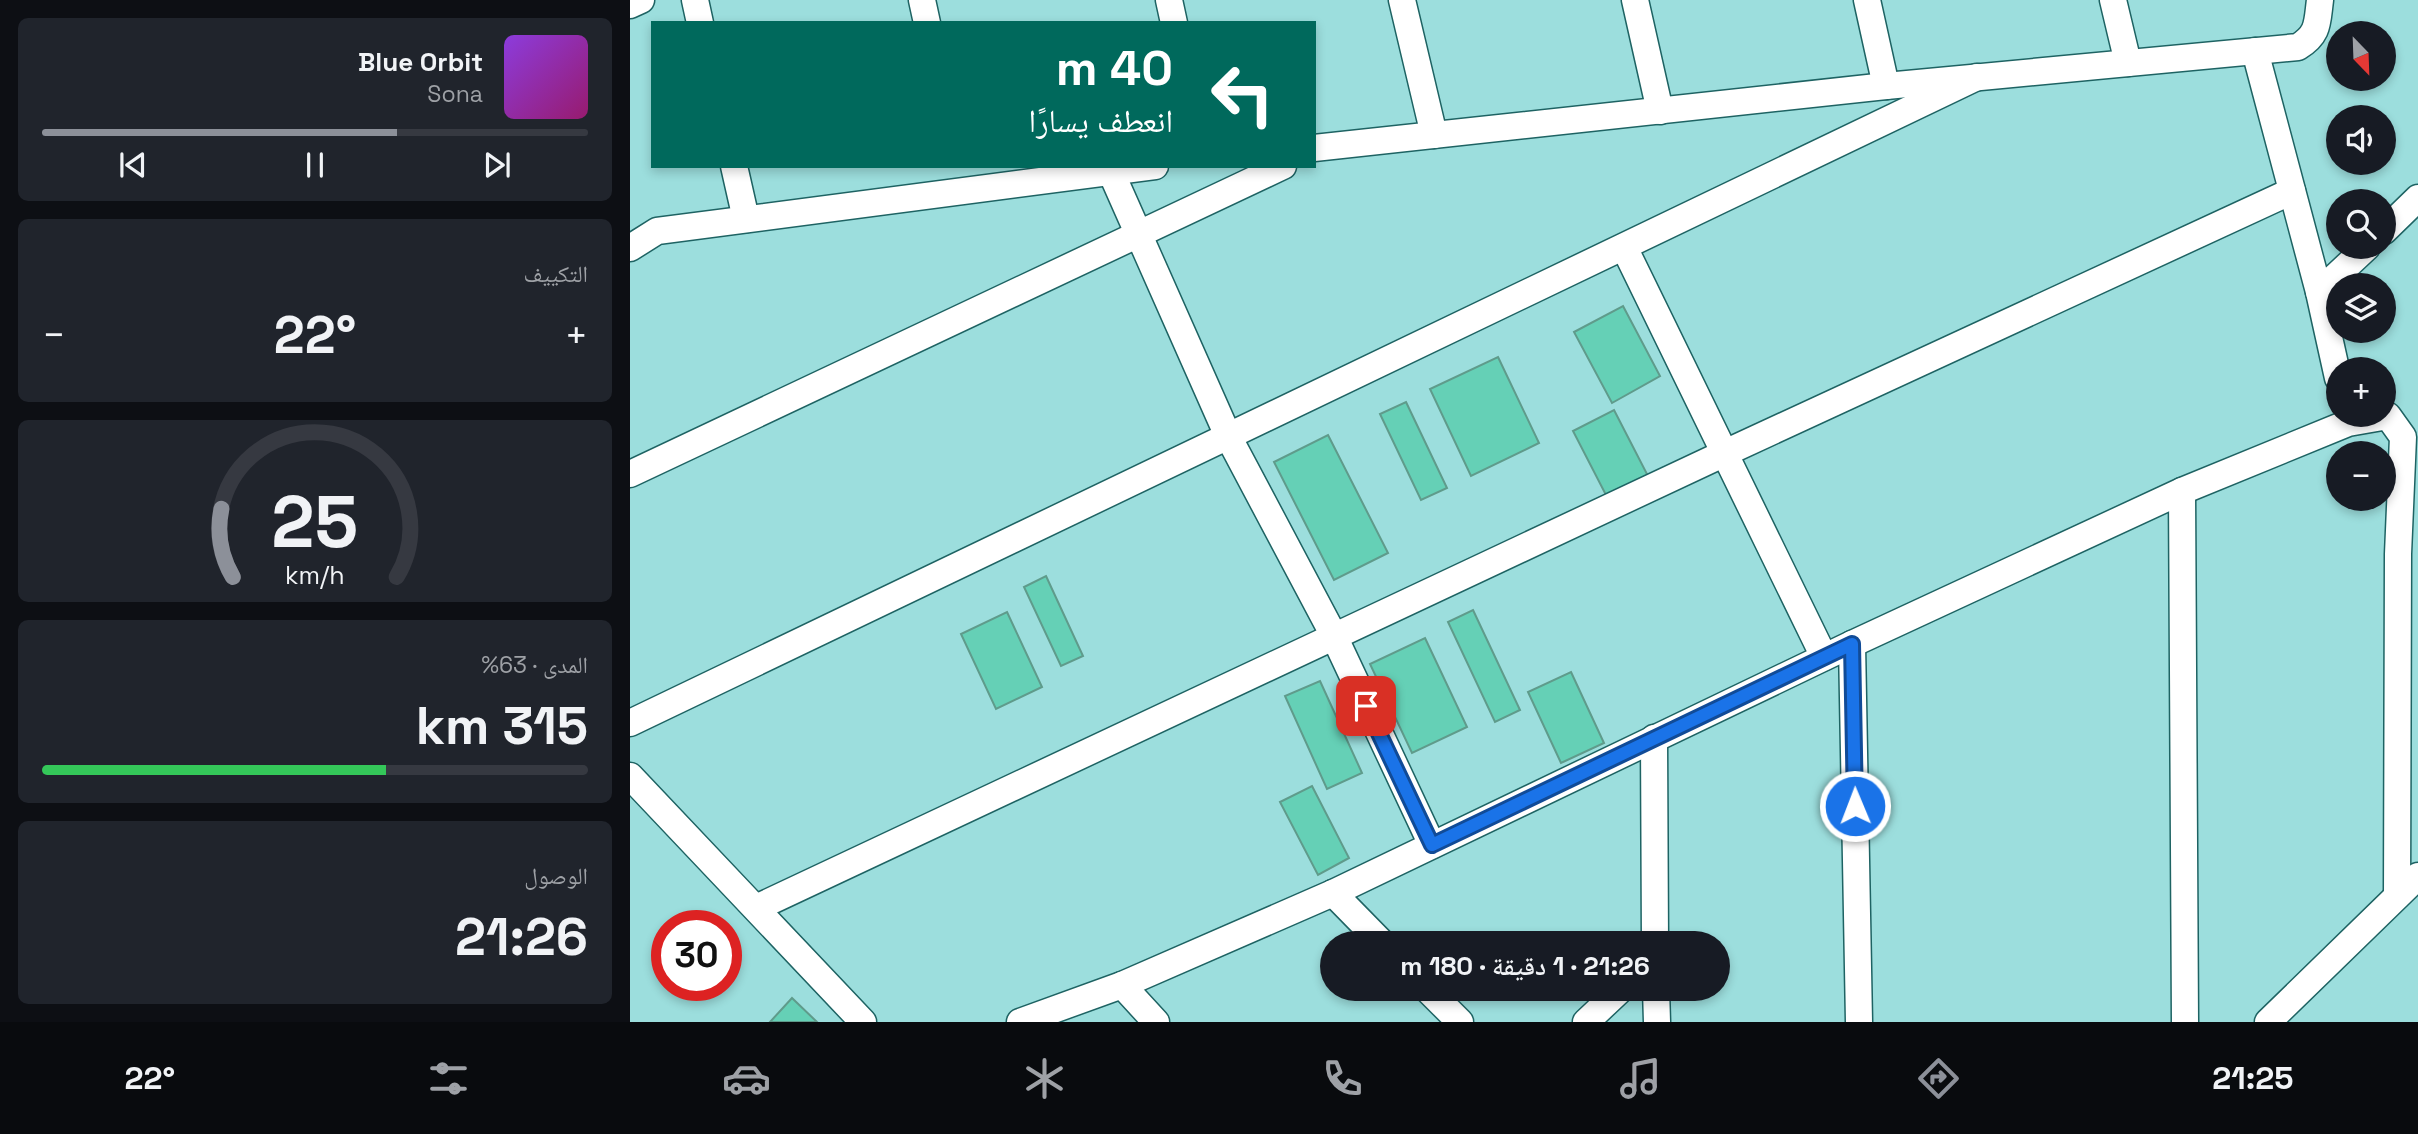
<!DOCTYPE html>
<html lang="ar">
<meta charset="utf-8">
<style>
body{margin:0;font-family:"Space Grotesk","Noto Naskh Arabic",sans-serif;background:#20242c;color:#f1f3f6;direction:rtl;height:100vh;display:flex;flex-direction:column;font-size:26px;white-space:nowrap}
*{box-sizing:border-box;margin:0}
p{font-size:23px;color:#9ea1a6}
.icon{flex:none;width:38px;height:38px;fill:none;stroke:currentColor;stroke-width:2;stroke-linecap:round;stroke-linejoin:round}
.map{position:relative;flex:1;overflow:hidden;direction:ltr}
.panel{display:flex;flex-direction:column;gap:18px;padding:18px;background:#0d0f14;width:630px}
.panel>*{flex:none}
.top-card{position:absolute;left:21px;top:21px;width:665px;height:147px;border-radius:0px;box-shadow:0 4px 10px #0003;direction:rtl;background:#00695c;color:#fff;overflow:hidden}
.needle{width:46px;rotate:157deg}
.tools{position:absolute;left:1696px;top:21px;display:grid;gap:14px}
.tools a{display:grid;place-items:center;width:70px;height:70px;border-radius:50%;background:#171b24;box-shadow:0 4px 10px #0003;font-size:35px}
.speed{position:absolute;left:21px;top:910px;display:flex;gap:14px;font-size:35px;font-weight:700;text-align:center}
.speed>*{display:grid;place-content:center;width:91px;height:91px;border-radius:50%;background:#171b24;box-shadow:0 4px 10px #0003;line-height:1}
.speed .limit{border:10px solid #d22;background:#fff;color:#111}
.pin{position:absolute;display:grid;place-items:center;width:60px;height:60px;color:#fff;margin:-30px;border-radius:14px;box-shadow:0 4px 10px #0006}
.me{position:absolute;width:77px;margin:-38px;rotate:359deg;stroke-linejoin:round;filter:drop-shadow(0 0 5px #0008)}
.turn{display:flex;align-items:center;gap:24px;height:147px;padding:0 28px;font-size:32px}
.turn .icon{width:91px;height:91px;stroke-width:2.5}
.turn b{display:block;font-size:49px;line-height:60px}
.big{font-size:52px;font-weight:600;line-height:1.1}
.panel .widget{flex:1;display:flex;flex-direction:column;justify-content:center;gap:10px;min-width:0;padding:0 24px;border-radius:10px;background:#20242c}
.panel .dial{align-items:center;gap:0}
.dial svg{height:182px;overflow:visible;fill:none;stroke:#363941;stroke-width:7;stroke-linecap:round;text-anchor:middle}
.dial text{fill:#f1f3f6;stroke:none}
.song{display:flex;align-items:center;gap:21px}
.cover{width:84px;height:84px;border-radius:10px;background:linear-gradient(135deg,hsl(270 70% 55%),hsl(320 70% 35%))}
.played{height:7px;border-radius:4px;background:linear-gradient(90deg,#8c9099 65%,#363941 65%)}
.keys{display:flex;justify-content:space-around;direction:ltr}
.heat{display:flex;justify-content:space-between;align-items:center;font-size:38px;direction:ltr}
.charge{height:10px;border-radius:5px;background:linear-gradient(90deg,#34c759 63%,#363941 0)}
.trip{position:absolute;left:690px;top:931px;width:410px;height:70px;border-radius:35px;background:#171b24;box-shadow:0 4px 10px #0003;font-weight:600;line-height:70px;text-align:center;direction:rtl}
.tab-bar{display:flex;height:112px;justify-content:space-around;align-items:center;background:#090b0e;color:#9ea1a6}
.tab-bar .icon{width:49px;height:49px}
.tab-bar .selected{color:#8c9099}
.tab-bar b{font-size:32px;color:#f1f3f6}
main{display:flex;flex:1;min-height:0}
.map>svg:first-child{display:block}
.building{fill:#65d0b6;stroke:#5f9b8b;stroke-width:2}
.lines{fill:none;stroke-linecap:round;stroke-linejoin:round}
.street-casing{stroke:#1e6363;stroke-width:29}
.street{stroke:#fff;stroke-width:26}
.route-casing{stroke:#114b97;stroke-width:18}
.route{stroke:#1a73e8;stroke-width:12}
</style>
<main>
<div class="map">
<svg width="1788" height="1022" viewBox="0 0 1788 1022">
<rect width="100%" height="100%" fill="#9cdedd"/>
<!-- building -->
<g class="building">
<polygon points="993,306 1030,376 982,403 944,332"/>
<polygon points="868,357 909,443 841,476 800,389"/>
<polygon points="776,402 817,488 791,500 750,414"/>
<polygon points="984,410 1018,476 977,497 943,431"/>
<polygon points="698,435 758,553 704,580 644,462"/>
<polygon points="416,576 453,656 431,666 394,587"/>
<polygon points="843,610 890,710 865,722 818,622"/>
<polygon points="377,612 412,687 366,709 331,634"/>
<polygon points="795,638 837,727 782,753 740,664"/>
<polygon points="941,672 974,743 931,763 898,692"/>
<polygon points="690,681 732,773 697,789 655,696"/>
<polygon points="682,786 719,858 688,875 650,802"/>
<polygon points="162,998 187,1022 140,1022"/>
</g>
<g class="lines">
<defs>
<g id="street">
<polyline points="65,0 70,23"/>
<polyline points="292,0 297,23"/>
<polyline points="539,0 544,23"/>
<polyline points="772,0 804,135"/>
<polyline points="1005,0 1030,111"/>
<polyline points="1237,0 1256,86"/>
<polyline points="1483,0 1498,63"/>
<polyline points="0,5 11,0"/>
<polyline points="1625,51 1689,292 1708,378"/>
<path d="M684,148l572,-62 412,-39c21,-13 19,-24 22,-47"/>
<polyline points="104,166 116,219"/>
<polyline points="481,172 598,436 704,636 802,845"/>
<polyline points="1754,231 1788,198"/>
<polyline points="994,247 1194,657"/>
<polyline points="0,248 27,231 525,166"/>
<polyline points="1689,292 1737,247"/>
<polyline points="0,474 653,166"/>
<polyline points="1552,491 1555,1022"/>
<polyline points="1222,644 1229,1022"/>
<polyline points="0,723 1347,77"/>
<polyline points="1024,738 1025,943"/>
<polyline points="0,776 233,1022"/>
<polyline points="703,893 752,943"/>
<polyline points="126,908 1095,453 1662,191"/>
<polyline points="492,985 526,1022"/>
<polyline points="797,989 830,1022"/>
<polyline points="1026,989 1027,1022"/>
<polyline points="390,1022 492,985 703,893 1222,644 1552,491 1718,423 1758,416 1773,437 1768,554 1767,896"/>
<polyline points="956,1022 991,989"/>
<polyline points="1638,1022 1788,876"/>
</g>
</defs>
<!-- street casing -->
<use href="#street" class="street-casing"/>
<!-- street -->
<use href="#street" class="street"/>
</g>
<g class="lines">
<defs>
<polyline id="route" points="736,706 802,845 1222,644 1225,806"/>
</defs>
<!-- route casing -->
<use href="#route" class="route-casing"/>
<!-- route -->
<use href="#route" class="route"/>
</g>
</svg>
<div class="tools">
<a><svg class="needle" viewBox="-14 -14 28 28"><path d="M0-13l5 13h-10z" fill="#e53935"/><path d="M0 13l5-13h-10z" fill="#9ea1a6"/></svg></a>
<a><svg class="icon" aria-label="sound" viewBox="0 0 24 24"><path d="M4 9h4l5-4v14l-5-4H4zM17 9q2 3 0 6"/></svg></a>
<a><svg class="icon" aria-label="search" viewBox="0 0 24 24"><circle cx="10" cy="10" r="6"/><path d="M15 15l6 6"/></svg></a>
<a><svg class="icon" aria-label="layers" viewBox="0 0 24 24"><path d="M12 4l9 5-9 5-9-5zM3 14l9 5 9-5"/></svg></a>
<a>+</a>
<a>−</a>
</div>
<div class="speed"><div class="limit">30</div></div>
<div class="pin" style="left:736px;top:706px;background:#d93025"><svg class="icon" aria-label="arrive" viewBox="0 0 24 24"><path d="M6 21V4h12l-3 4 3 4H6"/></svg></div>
<svg class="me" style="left:1225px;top:806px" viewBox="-20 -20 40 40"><circle r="17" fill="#1a73e8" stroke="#fff" stroke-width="3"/><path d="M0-11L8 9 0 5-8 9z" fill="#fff"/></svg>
<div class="trip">21:26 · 1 دقيقة · 180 m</div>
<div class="top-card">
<div class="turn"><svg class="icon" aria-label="left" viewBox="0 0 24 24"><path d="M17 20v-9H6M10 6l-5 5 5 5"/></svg><div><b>40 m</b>انعطف يسارًا</div></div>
</div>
</div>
<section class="panel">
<div class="widget">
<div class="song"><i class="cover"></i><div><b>Blue Orbit</b><p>Sona</p></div></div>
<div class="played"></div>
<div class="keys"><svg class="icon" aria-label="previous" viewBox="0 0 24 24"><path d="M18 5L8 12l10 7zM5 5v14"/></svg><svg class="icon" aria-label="pause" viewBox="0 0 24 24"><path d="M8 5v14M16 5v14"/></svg><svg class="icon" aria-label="next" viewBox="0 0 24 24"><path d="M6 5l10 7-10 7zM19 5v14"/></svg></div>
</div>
<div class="widget"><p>التكييف</p>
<div class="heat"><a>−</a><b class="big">22°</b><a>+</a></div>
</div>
<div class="widget dial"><svg viewBox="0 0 100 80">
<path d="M14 69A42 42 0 1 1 86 69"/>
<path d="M14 69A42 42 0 0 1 9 39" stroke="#8c9099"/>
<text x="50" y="56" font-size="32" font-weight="700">25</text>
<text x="50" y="72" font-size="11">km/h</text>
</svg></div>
<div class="widget"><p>المدى · 63%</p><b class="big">315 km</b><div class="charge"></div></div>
<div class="widget"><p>الوصول</p><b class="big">21:26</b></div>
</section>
</main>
<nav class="tab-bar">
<b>21:25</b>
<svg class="icon selected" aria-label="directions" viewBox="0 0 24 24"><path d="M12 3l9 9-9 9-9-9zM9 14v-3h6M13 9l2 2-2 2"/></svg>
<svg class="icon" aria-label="music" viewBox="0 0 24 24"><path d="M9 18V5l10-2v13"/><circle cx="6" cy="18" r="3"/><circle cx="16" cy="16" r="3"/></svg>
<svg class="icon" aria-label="phone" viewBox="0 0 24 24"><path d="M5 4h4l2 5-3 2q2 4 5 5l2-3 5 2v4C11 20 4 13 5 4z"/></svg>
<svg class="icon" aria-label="climate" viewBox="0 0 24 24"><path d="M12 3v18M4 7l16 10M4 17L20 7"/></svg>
<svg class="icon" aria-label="car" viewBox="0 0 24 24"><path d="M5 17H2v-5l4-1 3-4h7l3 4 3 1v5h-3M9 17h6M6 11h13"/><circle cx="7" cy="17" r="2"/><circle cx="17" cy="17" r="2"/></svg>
<svg class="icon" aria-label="filters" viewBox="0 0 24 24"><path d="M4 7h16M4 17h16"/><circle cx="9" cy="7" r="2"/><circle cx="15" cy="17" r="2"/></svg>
<b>22°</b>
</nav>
